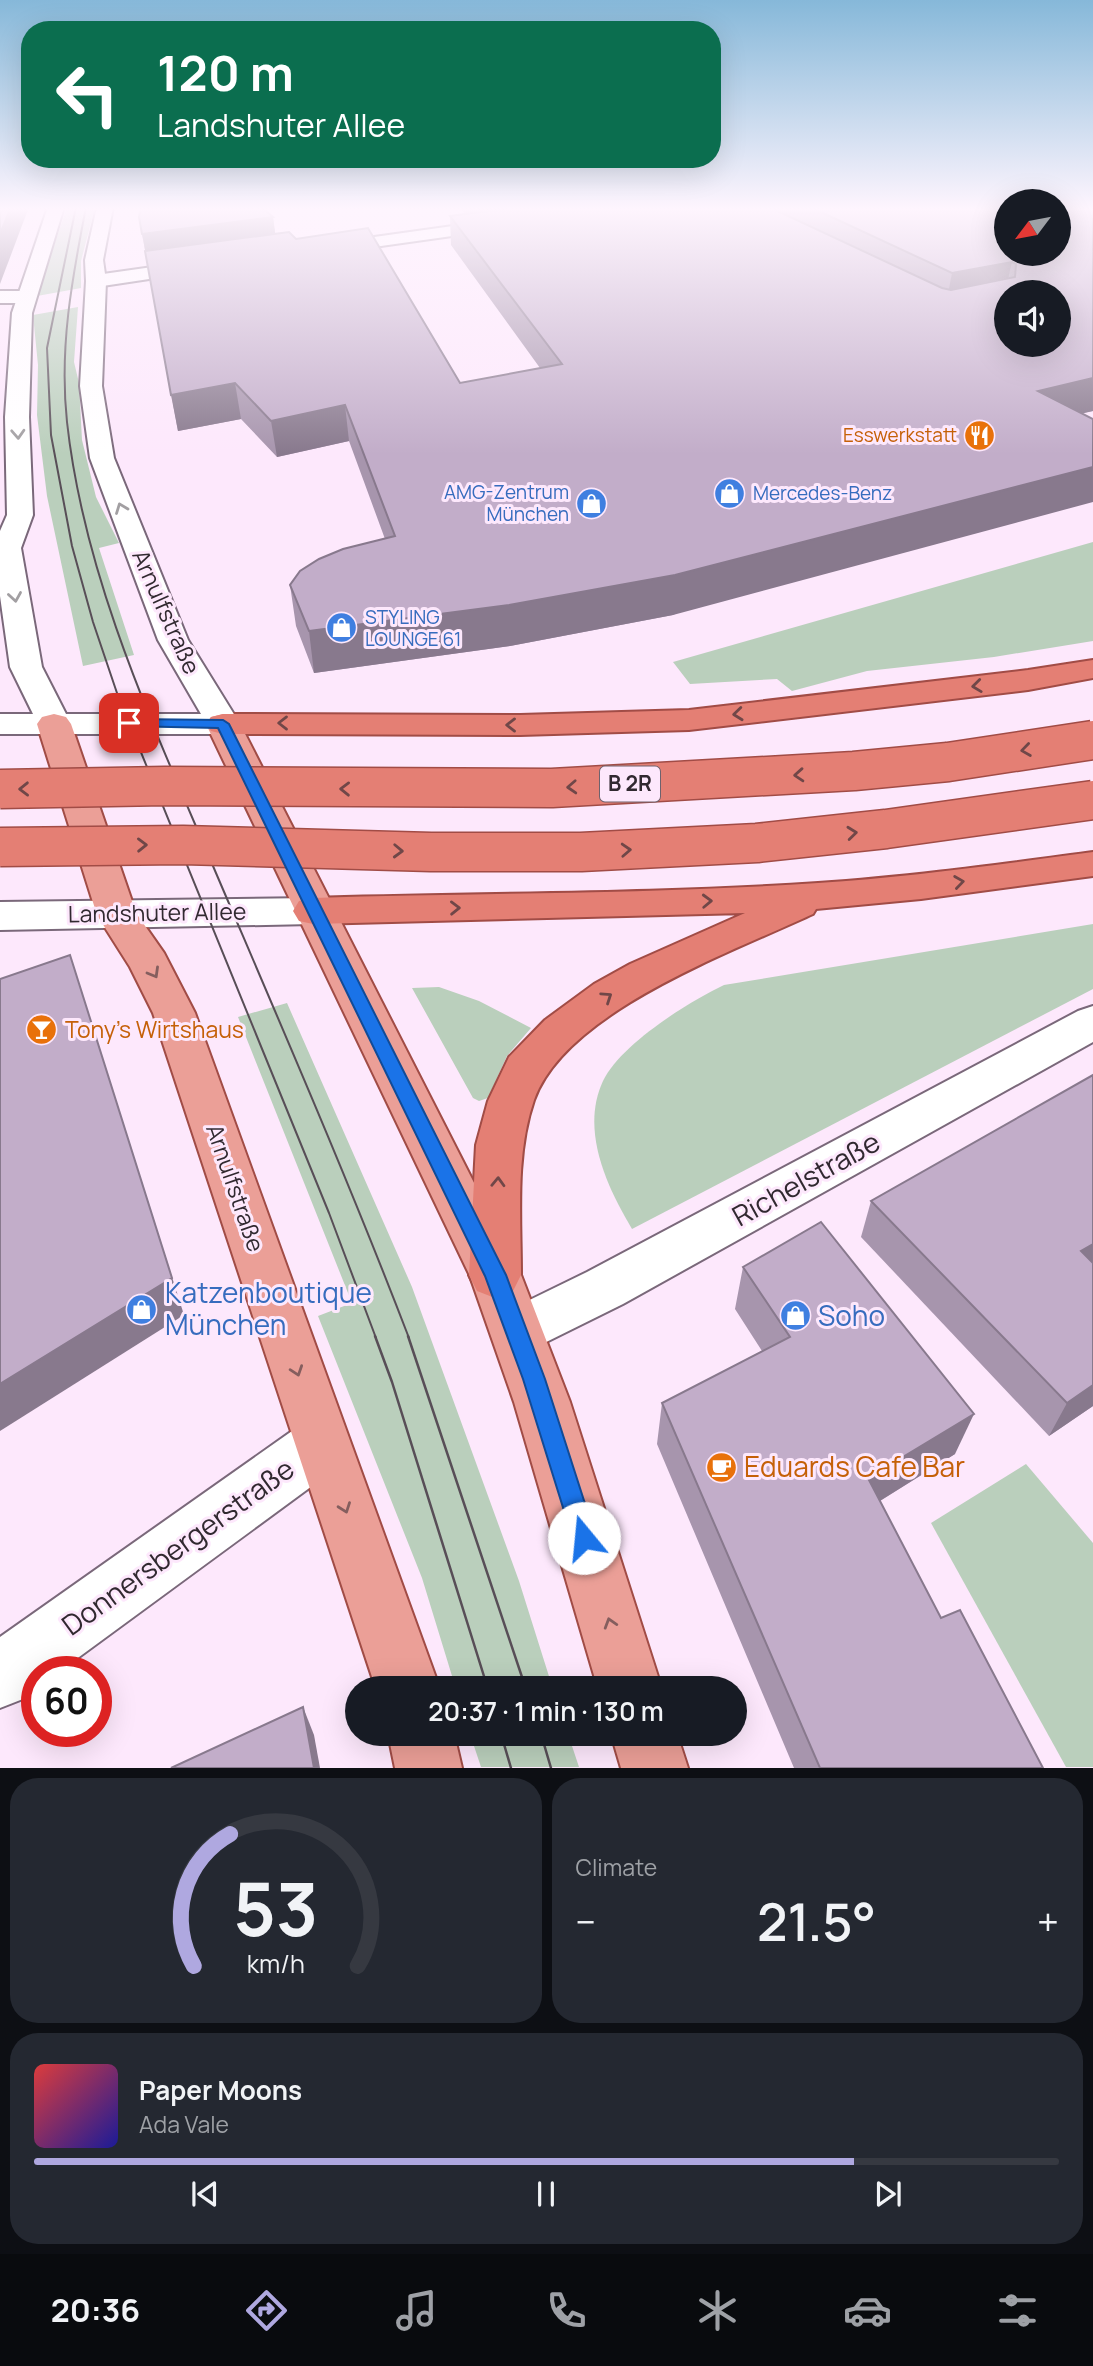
<!DOCTYPE html>
<meta charset="utf-8">
<style>
body{margin:0;font-family:Manrope,sans-serif;background:#242831;color:#f1f3f6;height:100vh;display:flex;flex-direction:column;font-size:26px;white-space:nowrap}
*{box-sizing:border-box;margin:0}
p{font-size:23px;color:#9ea1a6}
.icon{flex:none;width:38px;height:38px;fill:none;stroke:currentColor;stroke-width:2;stroke-linecap:round;stroke-linejoin:round}
.map{position:relative;height:1768px;overflow:hidden}
.drawer{display:flex;flex-direction:column;gap:10px;padding:10px;background:#0d0f14;flex:1}
.drawer>*{flex:none}
.guide{position:absolute;left:21px;top:21px;width:700px;height:147px;border-radius:28px;box-shadow:0 7px 28px #0002;background:#0b6e4f;color:#fff;overflow:hidden}
.needle{width:46px;rotate:238deg}
.controls{position:absolute;left:994px;top:189px;display:grid;gap:14px}
.controls a{display:grid;place-items:center;width:77px;height:77px;border-radius:50%;background:#171b24;box-shadow:0 7px 28px #0002;font-size:35px}
.speed{position:absolute;left:21px;top:1656px;display:flex;gap:14px;font-size:35px;font-weight:700;text-align:center}
.speed>*{display:grid;place-content:center;width:91px;height:91px;border-radius:50%;background:#171b24;box-shadow:0 7px 28px #0002;line-height:1}
.speed .limit{border:10px solid #d22;background:#fff;color:#111}
.pin{position:absolute;display:grid;place-items:center;width:60px;height:60px;color:#fff;margin:-30px;border-radius:14px;box-shadow:0 4px 10px #0006}
.me{position:absolute;width:77px;margin:-38px;rotate:343deg;stroke-linejoin:round;filter:drop-shadow(0 0 5px #0008)}
.turn{display:flex;align-items:center;gap:24px;height:147px;padding:0 21px;font-size:32px}
.turn .icon{width:91px;height:91px;stroke-width:2.5}
.turn b{display:block;font-size:49px;line-height:60px}
.big{font-size:52px;font-weight:600;line-height:1.1}
.drawer .widget{flex:1;display:flex;flex-direction:column;justify-content:center;gap:10px;min-width:0;padding:0 24px;border-radius:28px;background:#242831}
.drawer .dial{align-items:center;gap:0}
.dial svg{height:182px;overflow:visible;fill:none;stroke:#363941;stroke-width:7;stroke-linecap:round;text-anchor:middle}
.dial text{fill:#f1f3f6;stroke:none}
.song{display:flex;align-items:center;gap:21px}
.cover{width:84px;height:84px;border-radius:10px;background:linear-gradient(135deg,hsl(0 70% 55%),hsl(240 70% 35%))}
.played{height:7px;border-radius:4px;background:linear-gradient(90deg,#afa8e0 80%,#363941 80%)}
.keys{display:flex;justify-content:space-around;direction:ltr}
.heat{display:flex;justify-content:space-between;align-items:center;font-size:38px;direction:ltr}
.drawer .tiles{flex:1;display:grid;gap:10px;grid-template-columns:1fr 1fr}
.widget:last-child{grid-column:span 2}
.trip{position:absolute;left:345px;top:1676px;width:402px;height:70px;border-radius:35px;background:#171b24;box-shadow:0 7px 28px #0002;font-weight:600;line-height:70px;text-align:center}
.menu{display:flex;height:112px;justify-content:space-around;align-items:center;background:#090b0e;color:#9ea1a6}
.menu .icon{width:49px;height:49px}
.menu .on{color:#afa8e0}
.menu b{font-size:32px;color:#f1f3f6}
.map>svg:first-child{display:block}
.green{fill:#bacfbc}
.lines{fill:none;stroke-linecap:round;stroke-linejoin:round}
.minor-casing{stroke:#7a687a;stroke-width:4}
.secondary-casing{stroke:#7a687a;stroke-width:4}
.primary-casing{stroke:#a14c46;stroke-width:4}
.trunk-casing{stroke:#a14c46;stroke-width:4}
.minor{fill:#fff;fill-rule:evenodd}
.secondary{fill:#fff;fill-rule:evenodd}
.primary{fill:#eb9f97;fill-rule:evenodd}
.trunk{fill:#e47f74;fill-rule:evenodd}
.tram-far1{stroke:#584e57;stroke-width:2}
.tram{stroke:#584e57;stroke-width:2.5}
.trunk-bridge-casing{stroke:#a14c46;stroke-width:41;stroke-linecap:butt}
.trunk-bridge{stroke:#e47f74;stroke-width:38}
.wall{fill:#a795ad}
.shaded-wall{fill:#88798d}
.building{fill:#c2adc9;stroke:#88798d;stroke-width:2;fill-rule:evenodd}
.oneway{stroke:#a29fa2}
.oneway2{stroke:#704748}
.oneway3{stroke:#855e5e}
.route{fill:#1a73e8;stroke:#114b97;stroke-width:2}
.labels{text-anchor:middle;stroke-width:6;stroke-linejoin:round;paint-order:stroke}
.far-food-label{font-size:19px;fill:#c56008;stroke:#fde8fc;text-anchor:end}
.far-shop-label{font-size:19px;fill:#366cbe;stroke:#fde8fc;text-anchor:start}
.shield{fill:#fde8fc;stroke:#6e626d;stroke-width:2}
.shield-label{font-size:21px;font-weight:bold;fill:#312930}
.street-label{font-size:23px;fill:#312930;stroke:#fde8fc}
.food-label{font-size:23px;fill:#c56008;stroke:#fde8fc;text-anchor:start}
.near-street-label{font-size:28px;fill:#312930;stroke:#fde8fc}
.near-shop-label{font-size:28px;fill:#366cbe;stroke:#fde8fc;text-anchor:start}
.near-food-label{font-size:28px;fill:#c56008;stroke:#fde8fc;text-anchor:start}
</style>
<div class="map">
<svg width="1093" height="1768" viewBox="0 0 1093 1768">
<rect width="100%" height="100%" fill="#fde8fc"/>
<!-- green -->
<g class="green">
<polygon points="67,207 95,207 81,261 81,288 37,296"/>
<polygon points="78,307 74,362 79,383 82,440 96,497 119,543 99,548 134,655 83,666 47,496 37,415 38,365 33,315"/>
<polygon points="1093,542 1093,641 994,657 867,671 792,691 777,679 690,684 673,662"/>
<path d="M1093,924v65l-461,240c-25,-42 -52,-99 -29,-148 17,-36 85,-79 121,-96z"/>
<polygon points="439,987 479,1001 531,1028 507,1056 488,1098 479,1101 473,1098 412,988"/>
<polygon points="287,1003 412,1287 519,1581 553,1689 456,1689 422,1578 318,1316 352,1303 238,1017"/>
<polygon points="1026,1464 1093,1543 1093,1767 1066,1767 931,1523"/>
<polygon points="470,1734 568,1734 579,1767 481,1767"/>
</g>
<g class="lines">
<defs>
<g id="minor">
<polygon points="503,219 512,224 509,228 324,254 315,249 324,244"/>
<polygon points="202,260 211,266 209,270 96,287 86,281 96,275"/>
<polygon points="0,291 25,291 35,297 25,303 0,303"/>
<polygon points="1093,1006 1093,1042 623,1304 518,1356 499,1349 492,1332 499,1315 587,1272 1078,1011"/>
<polygon points="322,1416 342,1424 350,1444 342,1464 60,1671 37,1671 37,1688 23,1699 0,1708 0,1637 302,1424"/>
</g>
<g id="secondary">
<polygon points="48,207 64,207 32,313 29,417 33,515 21,548 42,667 66,714 201,714 158,640 90,458 80,386 86,281 85,260 97,207 113,207 103,260 106,281 102,386 114,458 188,640 240,724 235,731 223,734 0,734 0,714 33,714 10,667 0,596 0,531 7,515 5,417 12,313"/>
<polygon points="313,898 327,901 333,911 327,921 313,924 0,930 0,902"/>
</g>
<g id="primary">
<polygon points="54,714 66,717 71,724 136,913 164,953 195,1013 440,1689 376,1689 153,1013 130,967 97,915 37,724 42,717"/>
<polygon points="223,714 235,717 240,724 521,1275 570,1402 662,1689 598,1689 514,1402 470,1276 206,724 211,717"/>
<polygon points="388,1734 454,1734 462,1768 395,1768"/>
<polygon points="611,1734 677,1734 688,1768 621,1768"/>
</g>
<g id="trunk">
<polygon points="1093,660 1093,678 1028,690 689,730 520,735 223,734 211,731 206,724 211,717 223,714 520,715 689,710 1028,670"/>
<path d="M1093,852v24l-172,23 -105,10 -3,5c-81,38 -247,97 -279,186 -19,55 -13,117 -13,175l-8,16 -18,7 -18,-7 -8,-16 7,-130 12,-44 21,-44 36,-37 49,-36 36,-20 115,-51 -432,11 -14,-3 -6,-10 6,-10 14,-3c168,-5 337,-4 505,-15 92,-6 184,-19 275,-31z"/>
</g>
</defs>
<!-- minor casing -->
<use href="#minor" class="minor-casing"/>
<!-- secondary casing -->
<use href="#secondary" class="secondary-casing"/>
<!-- primary casing -->
<use href="#primary" class="primary-casing"/>
<!-- trunk casing -->
<use href="#trunk" class="trunk-casing"/>
<!-- minor -->
<use href="#minor" class="minor"/>
<!-- secondary -->
<use href="#secondary" class="secondary"/>
<!-- primary -->
<use href="#primary" class="primary"/>
<!-- trunk -->
<use href="#trunk" class="trunk"/>
<!-- tram-far1 -->
<g class="tram-far1">
<polyline points="76,207 47,348 51,435 72,546 93,622 118,696 329,1213 376,1338"/>
<path d="M86,207c-14,72 -27,141 -19,215 17,155 85,301 146,444 67,157 135,313 196,472"/>
</g>
<!-- tram -->
<g class="tram">
<polyline points="375,1336 392,1382 488,1689"/>
<polyline points="408,1336 526,1689"/>
<polyline points="501,1734 511,1768"/>
<polyline points="541,1734 551,1768"/>
</g>
<defs>
<g id="trunk-bridge">
<polyline points="0,789 165,786 552,788 854,771 948,762 1093,740"/>
<polyline points="0,847 183,845 431,852 581,852 757,843 886,829 1093,800"/>
</g>
</defs>
<!-- trunk-bridge casing -->
<use href="#trunk-bridge" class="trunk-bridge-casing"/>
<!-- trunk-bridge -->
<use href="#trunk-bridge" class="trunk-bridge"/>
</g>
<!-- wall -->
<g class="wall">
<polygon points="456,207 1093,207 1093,411 1082,413 673,615 510,646 314,673 296,626 290,585 385,539 349,441 277,457 241,419 178,431 139,217 273,217 275,234 460,383 540,368 451,245 450,216 466,214"/>
<polygon points="871,1201 1093,1406 1049,1436 861,1237"/>
<polygon points="743,1267 955,1454 880,1501 941,1618 1043,1768 794,1768 657,1444 662,1403 762,1351 735,1309"/>
</g>
<!-- shaded-wall -->
<g class="shaded-wall">
<polygon points="11,207 29,207 0,284 0,234"/>
<polygon points="476,207 495,207 495,217 476,220"/>
<polygon points="273,217 277,247 148,265 142,234"/>
<polygon points="1012,262 1005,292 946,304 952,273"/>
<polygon points="1093,378 1093,411 1029,426 1038,391"/>
<polygon points="235,383 241,419 178,431 171,395"/>
<polygon points="345,405 349,441 277,457 271,421"/>
<polygon points="1093,467 1093,502 673,615 510,646 314,673 309,631"/>
<polygon points="70,955 184,1315 0,1431 0,1384"/>
<polygon points="1093,1244 1093,1268 1081,1251"/>
<polygon points="1093,1385 1093,1406 1049,1436 1067,1403"/>
<polygon points="974,1414 955,1454 854,1517 868,1478"/>
<polygon points="303,1707 314,1735 320,1768 314,1768"/>
</g>
<!-- building -->
<g class="building">
<polygon points="0,207 11,207 0,234"/>
<polygon points="141,207 262,207 273,217 142,234 139,217"/>
<path d="M499,207h270l173,81 9,2 64,-13 1,-13 -4,-2 -60,11 -142,-66h196v47h53v-47h34v171l-55,13 55,28v48l-418,108 -166,30 -200,26 -19,-46 10,-14 19,-12 24,-10 52,-13 -50,-131 -74,16 -36,-38 -64,12 -26,-144 144,-19 7,7 72,-11 92,155 102,-19 -112,-148 52,-7zM1006,292h53v53h-53z"/>
<polygon points="70,955 172,1278 0,1384 0,979"/>
<polygon points="1093,1075 1093,1244 1081,1251 1093,1263 1093,1385 1067,1403 871,1201"/>
<polygon points="821,1222 974,1414 868,1478 941,1618 960,1610 1043,1768 820,1768 662,1403 790,1337 743,1267"/>
<polygon points="303,1707 314,1768 171,1768"/>
</g>
<!-- one-way arrows -->
<defs><path id="oneway-chevron" d="M-2-3.5L2.5 0L-2 3.5" fill="none" stroke-width="1.6" stroke-linecap="round" stroke-linejoin="round" transform="scale(1.75)"/></defs>
<g class="oneway">
<use href="#oneway-chevron" transform="translate(18 434) rotate(87)"/>
<use href="#oneway-chevron" transform="translate(121 508) rotate(-111)"/>
<use href="#oneway-chevron" transform="translate(15 597) rotate(81)"/>
</g>
<g class="oneway2">
<use href="#oneway-chevron" transform="translate(977 686) rotate(173)"/>
<use href="#oneway-chevron" transform="translate(738 714) rotate(174)"/>
<use href="#oneway-chevron" transform="translate(283 723) rotate(180)"/>
<use href="#oneway-chevron" transform="translate(511 725) rotate(-180)"/>
<use href="#oneway-chevron" transform="translate(1026 750) rotate(172)"/>
<use href="#oneway-chevron" transform="translate(799 775) rotate(176)"/>
<use href="#oneway-chevron" transform="translate(572 787) rotate(177)"/>
<use href="#oneway-chevron" transform="translate(24 789) rotate(179)"/>
<use href="#oneway-chevron" transform="translate(345 789) rotate(-179)"/>
<use href="#oneway-chevron" transform="translate(852 833) rotate(-6)"/>
<use href="#oneway-chevron" transform="translate(142 845) rotate(-1)"/>
<use href="#oneway-chevron" transform="translate(626 850) rotate(-3)"/>
<use href="#oneway-chevron" transform="translate(398 851) rotate(2)"/>
<use href="#oneway-chevron" transform="translate(959 882) rotate(-8)"/>
<use href="#oneway-chevron" transform="translate(707 901) rotate(-2)"/>
<use href="#oneway-chevron" transform="translate(455 908) rotate(-1)"/>
<use href="#oneway-chevron" transform="translate(607 997) rotate(-34)"/>
<use href="#oneway-chevron" transform="translate(498 1182) rotate(-88)"/>
</g>
<g class="oneway3">
<use href="#oneway-chevron" transform="translate(154 973) rotate(60)"/>
<use href="#oneway-chevron" transform="translate(297 1371) rotate(71)"/>
<use href="#oneway-chevron" transform="translate(345 1508) rotate(70)"/>
<use href="#oneway-chevron" transform="translate(610 1623) rotate(-107)"/>
</g>
<!-- sky -->
<linearGradient id="sky" x2="0" y2="1"><stop stop-color="#86b8d9"/><stop offset="0.46" stop-color="#fef5fe"/><stop offset="1" stop-color="#fef5fe" stop-opacity="0"/></linearGradient>
<rect width="1093" height="454" fill="url(#sky)"/>
<!-- route -->
<polygon class="route" points="129,719 223,720 229,724 506,1275 545,1379 596,1538 593,1546 584,1550 575,1546 523,1379 485,1276 218,728 124,726 124,720"/>
<!-- icons -->
<defs>
<symbol id="restaurant-disc" viewBox="-11 -11 22 22"><circle r="9.5" fill="#e8710a" stroke="#fde8fc"/><path d="M-5-6h1v4h1v-4h1v4h1v-4h1v5L-1.5 .5V6h-2V.5L-5-1ZM5-6V6H3V1.5H1.5Q1.5-4 5-6Z" fill="#fff"/></symbol>
<symbol id="shop-disc" viewBox="-11 -11 22 22"><circle r="9.5" fill="#3f7fe0" stroke="#fde8fc"/><path d="M-5-2.5h2.3a2.7 3.5 0 0 1 5.4 0H5L5.5 6h-11ZM-1.5-2.5h3a1.5 2.3 0 0 0-3 0Z" fill="#fff"/></symbol>
<symbol id="bar-disc" viewBox="-11 -11 22 22"><circle r="9.5" fill="#e8710a" stroke="#fde8fc"/><path d="M-6-5H6L.8 .8V4.5H3.5V6h-7V4.5H-.8V.8Z" fill="#fff"/></symbol>
<symbol id="cafe-disc" viewBox="-11 -11 22 22"><circle r="9.5" fill="#e8710a" stroke="#fde8fc"/><path d="M-5.5-4.5H6V0H3Q3 3.5 0 3.5H-2.5Q-5.5 3.5-5.5 0ZM3-3.2v2h1.7v-2ZM-6 4.5H4V6H-6Z" fill="#fff"/></symbol>
</defs>
<g fill-rule="evenodd">
<use href="#restaurant-disc" x="962" y="418" width="35" height="35"/>
<use href="#shop-disc" x="712" y="476" width="35" height="35"/>
<use href="#shop-disc" x="574" y="486" width="35" height="35"/>
<use href="#shop-disc" x="324" y="610" width="35" height="35"/>
<use href="#bar-disc" x="24" y="1012" width="35" height="35"/>
<use href="#shop-disc" x="124" y="1292" width="35" height="35"/>
<use href="#shop-disc" x="778" y="1298" width="35" height="35"/>
<use href="#cafe-disc" x="704" y="1450" width="35" height="35"/>
</g>
<g class="labels">
<!-- far-food labels -->
<g class="far-food-label">
<text x="957" y="442">Esswerkstatt</text>
</g>
<!-- far-shop labels -->
<g class="far-shop-label">
<text x="569" y="499" text-anchor="end">AMG-Zentrum<tspan x="569" dy="22">München</tspan></text>
<text x="753" y="500">Mercedes-Benz</text>
<text x="365" y="624">STYLING<tspan x="365" dy="22">LOUNGE 61</tspan></text>
</g>
<!-- shield labels -->
<rect class="shield" x="600" y="766.5" width="60" height="35" rx="5"/>
<g class="shield-label">
<text x="630" y="791">B 2R</text>
</g>
<!-- street labels -->
<g class="street-label">
<text transform="translate(166 612) rotate(66)" y="8">Arnulfstraße</text>
<text transform="translate(157 913) rotate(-1)" y="8">Landshuter Allee</text>
<text transform="translate(235 1188) rotate(71)" y="8">Arnulfstraße</text>
</g>
<!-- food labels -->
<g class="food-label">
<text x="65" y="1038">Tony's Wirtshaus</text>
</g>
<!-- near-street labels -->
<g class="near-street-label">
<text transform="translate(806 1179) rotate(-29)" y="10">Richelstraße</text>
<text transform="translate(178 1547) rotate(-36)" y="10">Donnersbergerstraße</text>
</g>
<!-- near-shop labels -->
<g class="near-shop-label">
<text x="165" y="1303">Katzenboutique<tspan x="165" dy="32">München</tspan></text>
<text x="818" y="1326">Soho</text>
</g>
<!-- near-food labels -->
<g class="near-food-label">
<text x="744" y="1477">Eduards Cafe Bar</text>
</g>
</g>
</svg>
<div class="controls">
<a><svg class="needle" viewBox="-14 -14 28 28"><path d="M0-13l5 13h-10z" fill="#e53935"/><path d="M0 13l5-13h-10z" fill="#9ea1a6"/></svg></a>
<a><svg class="icon" aria-label="sound" viewBox="0 0 24 24"><path d="M4 9h4l5-4v14l-5-4H4zM17 9q2 3 0 6"/></svg></a>
</div>
<div class="speed"><div class="limit">60</div></div>
<div class="pin" style="left:129px;top:723px;background:#d93025"><svg class="icon" aria-label="arrive" viewBox="0 0 24 24"><path d="M6 21V4h12l-3 4 3 4H6"/></svg></div>
<svg class="me" style="left:584px;top:1538px" viewBox="-20 -20 40 40"><circle r="19" fill="#fff"/><path d="M0-13L10 11 0 6-10 11z" fill="#1a73e8"/></svg>
<div class="trip">20:37 · 1 min · 130 m</div>
<div class="guide">
<div class="turn"><svg class="icon" aria-label="left" viewBox="0 0 24 24"><path d="M17 20v-9H6M10 6l-5 5 5 5"/></svg><div><b>120 m</b>Landshuter Allee</div></div>
</div>
</div>
<section class="drawer">
<div class="tiles">
<div class="widget dial"><svg viewBox="0 0 100 80">
<path d="M14 69A42 42 0 1 1 86 69"/>
<path d="M14 69A42 42 0 0 1 30 11" stroke="#afa8e0"/>
<text x="50" y="56" font-size="32" font-weight="700">53</text>
<text x="50" y="72" font-size="11">km/h</text>
</svg></div>
<div class="widget"><p>Climate</p>
<div class="heat"><a>−</a><b class="big">21.5°</b><a>+</a></div>
</div>
<div class="widget">
<div class="song"><i class="cover"></i><div><b>Paper Moons</b><p>Ada Vale</p></div></div>
<div class="played"></div>
<div class="keys"><svg class="icon" aria-label="previous" viewBox="0 0 24 24"><path d="M18 5L8 12l10 7zM5 5v14"/></svg><svg class="icon" aria-label="pause" viewBox="0 0 24 24"><path d="M8 5v14M16 5v14"/></svg><svg class="icon" aria-label="next" viewBox="0 0 24 24"><path d="M6 5l10 7-10 7zM19 5v14"/></svg></div>
</div>
</div>
</section>
<nav class="menu">
<b>20:36</b>
<svg class="icon on" aria-label="directions" viewBox="0 0 24 24"><path d="M12 3l9 9-9 9-9-9zM9 14v-3h6M13 9l2 2-2 2"/></svg>
<svg class="icon" aria-label="music" viewBox="0 0 24 24"><path d="M9 18V5l10-2v13"/><circle cx="6" cy="18" r="3"/><circle cx="16" cy="16" r="3"/></svg>
<svg class="icon" aria-label="phone" viewBox="0 0 24 24"><path d="M5 4h4l2 5-3 2q2 4 5 5l2-3 5 2v4C11 20 4 13 5 4z"/></svg>
<svg class="icon" aria-label="climate" viewBox="0 0 24 24"><path d="M12 3v18M4 7l16 10M4 17L20 7"/></svg>
<svg class="icon" aria-label="car" viewBox="0 0 24 24"><path d="M5 17H2v-5l4-1 3-4h7l3 4 3 1v5h-3M9 17h6M6 11h13"/><circle cx="7" cy="17" r="2"/><circle cx="17" cy="17" r="2"/></svg>
<svg class="icon" aria-label="filters" viewBox="0 0 24 24"><path d="M4 7h16M4 17h16"/><circle cx="9" cy="7" r="2"/><circle cx="15" cy="17" r="2"/></svg>
</nav>
